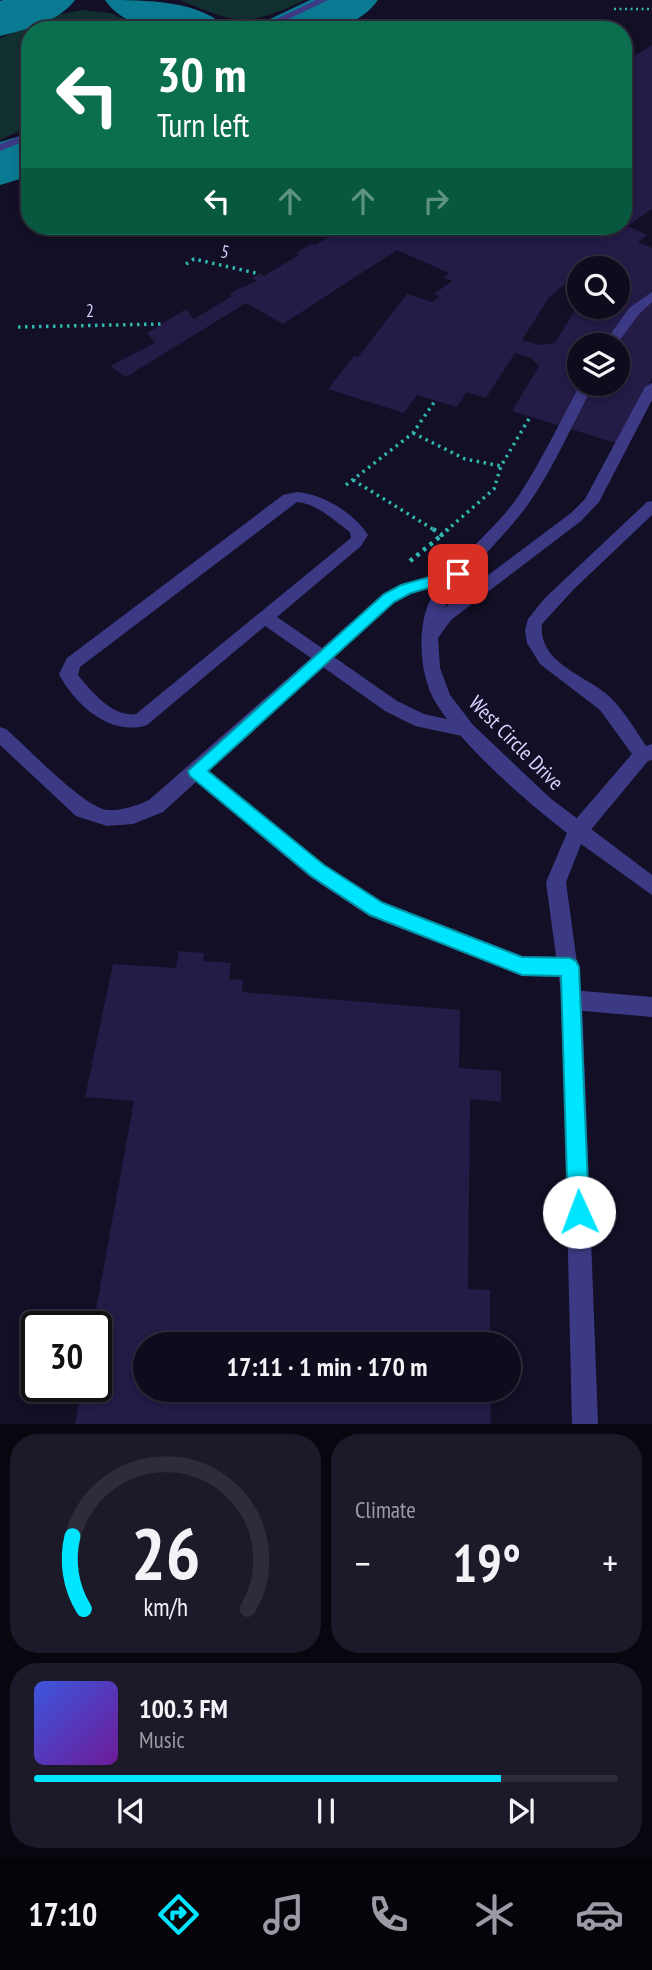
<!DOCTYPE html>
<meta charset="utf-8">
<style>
body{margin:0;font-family:"PT Sans Narrow",sans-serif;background:#1c1929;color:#f1f3f6;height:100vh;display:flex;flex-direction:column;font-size:26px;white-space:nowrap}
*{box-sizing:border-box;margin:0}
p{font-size:23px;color:#9b9ba3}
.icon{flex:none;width:38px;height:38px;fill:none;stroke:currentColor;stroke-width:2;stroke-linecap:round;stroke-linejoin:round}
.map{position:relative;height:1424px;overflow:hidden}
.sheet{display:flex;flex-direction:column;gap:10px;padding:10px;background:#08060f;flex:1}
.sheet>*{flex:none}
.hud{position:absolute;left:21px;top:21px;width:611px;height:214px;border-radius:28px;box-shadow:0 4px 10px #0003,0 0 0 2px #2e2b3b;background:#0b6e4f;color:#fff;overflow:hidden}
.controls{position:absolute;left:567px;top:256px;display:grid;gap:14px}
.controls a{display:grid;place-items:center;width:63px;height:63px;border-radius:50%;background:#0e0b1c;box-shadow:0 4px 10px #0003,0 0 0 2px #2e2b3b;font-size:35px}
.speed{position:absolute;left:21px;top:1311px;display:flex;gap:14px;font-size:35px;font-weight:700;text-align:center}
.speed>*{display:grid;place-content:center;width:91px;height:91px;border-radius:50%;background:#0e0b1c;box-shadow:0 4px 10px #0003,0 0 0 2px #2e2b3b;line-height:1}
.speed .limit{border:4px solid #111;border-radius:10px;background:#fff;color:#111}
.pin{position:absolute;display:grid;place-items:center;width:60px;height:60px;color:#fff;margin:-30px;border-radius:14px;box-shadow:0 4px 10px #0006}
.me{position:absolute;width:77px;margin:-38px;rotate:358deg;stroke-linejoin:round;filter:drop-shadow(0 0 5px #0008)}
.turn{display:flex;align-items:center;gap:24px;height:147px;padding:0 21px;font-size:32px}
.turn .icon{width:91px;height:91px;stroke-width:2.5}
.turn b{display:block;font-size:49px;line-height:60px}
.lanes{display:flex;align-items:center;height:66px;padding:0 21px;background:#0003;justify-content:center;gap:35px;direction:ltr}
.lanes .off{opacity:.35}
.big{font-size:52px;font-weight:600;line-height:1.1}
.sheet .card{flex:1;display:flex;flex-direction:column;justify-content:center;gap:10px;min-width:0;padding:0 24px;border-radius:28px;background:#1c1929}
.sheet .dial{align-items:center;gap:0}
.dial svg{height:182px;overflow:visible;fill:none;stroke:#2e2b3b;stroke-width:7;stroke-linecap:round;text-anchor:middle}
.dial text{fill:#f1f3f6;stroke:none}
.song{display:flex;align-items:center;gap:21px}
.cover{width:84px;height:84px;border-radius:10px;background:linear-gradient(135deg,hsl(230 70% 55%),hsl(280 70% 35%))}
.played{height:7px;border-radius:4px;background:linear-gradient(90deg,#00e5ff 80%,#2e2b3b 80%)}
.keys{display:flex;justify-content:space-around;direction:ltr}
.heat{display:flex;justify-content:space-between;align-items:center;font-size:38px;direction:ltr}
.sheet .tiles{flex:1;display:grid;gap:10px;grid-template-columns:1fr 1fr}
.card:last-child{grid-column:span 2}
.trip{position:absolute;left:133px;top:1332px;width:388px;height:70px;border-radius:35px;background:#0e0b1c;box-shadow:0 4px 10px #0003,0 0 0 2px #2e2b3b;font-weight:600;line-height:70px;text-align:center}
.menu{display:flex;height:112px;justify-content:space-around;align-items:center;background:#06040b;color:#9b9ba3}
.menu .icon{width:49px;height:49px}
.menu .on{color:#00e5ff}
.menu b{font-size:32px;color:#f1f3f6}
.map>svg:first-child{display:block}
.green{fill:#12302f}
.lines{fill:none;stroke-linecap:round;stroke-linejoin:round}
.taxiway{fill:#0a7a92;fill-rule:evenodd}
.building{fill:#241b47;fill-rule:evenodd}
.path-far2{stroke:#2fb8b0;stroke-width:2.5;stroke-dasharray:2 3.5;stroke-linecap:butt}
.path-far1{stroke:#2fb8b0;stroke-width:3.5;stroke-dasharray:2.5 4.5;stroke-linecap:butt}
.path{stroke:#2fb8b0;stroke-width:4.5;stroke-dasharray:3.5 5;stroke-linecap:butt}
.lane{fill:#3d3a85;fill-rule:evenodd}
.street{fill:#3d3a85;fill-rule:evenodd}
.route{fill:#00e5ff;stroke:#0095a6;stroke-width:2}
.labels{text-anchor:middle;stroke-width:5;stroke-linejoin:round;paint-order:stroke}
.far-street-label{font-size:18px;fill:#d9d4ff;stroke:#130f26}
.street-label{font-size:21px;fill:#d9d4ff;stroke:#130f26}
</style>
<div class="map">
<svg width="652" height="1424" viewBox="0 0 652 1424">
<rect width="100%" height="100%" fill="#130f26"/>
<!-- green -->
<g class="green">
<path d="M180,0h125c-59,27 -65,25 -125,0z"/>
<polygon points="82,10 110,13 150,30 30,30 30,126 0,140 0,38 57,15"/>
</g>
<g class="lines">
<!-- taxiway -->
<g class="taxiway">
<path d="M3,0h72c-15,21 -50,30 -75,36v-35z"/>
<path d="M105,0c39,0 98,0 123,30 -40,0 -97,8 -123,-30z"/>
<path d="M310,0h68c-26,37 -76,30 -116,30l8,-11z"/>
<polygon points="30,133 30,176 0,185 0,142"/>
</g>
</g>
<!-- building -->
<g class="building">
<path d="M652,45v164l-24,17 19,9 -9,7 14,6v130l-33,66 -107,-33 27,-45 -8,-8 -16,-5 -29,45 -20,-6 -9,15 -40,-12 -13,18 -76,-24 26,-33 4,1 49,-63 25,8 8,-6 -6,-2 18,-13 -9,-4 6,-4 -52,-23 -114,74 -37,-21 -120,74 -16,-11 45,-23 -8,-10 39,-24 8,10 38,-23 -3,-2 9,-5 19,-8 -5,-3 8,-4 4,2 35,-21 -3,-2 8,-5 8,-4 3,1 24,-14 -10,-5h294v-163zM594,264l8,4h16v38h-39v-3l-24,40 -16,2 -17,-5 28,-44 29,-22v-6h9zM579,345h39v38h-39z"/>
<polygon points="179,951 204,953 203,961 231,963 229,979 243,980 242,992 460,1010 459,1068 501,1071 501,1102 470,1099 468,1289 490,1290 490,1344 145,1344 145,1390 490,1390 491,1424 75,1424 82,1386 96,1386 96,1326 93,1326 134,1101 85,1097 113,964 176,968"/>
</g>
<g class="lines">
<!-- path-far2 -->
<polyline class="path-far2" points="614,9 652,9"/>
<!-- path-far1 -->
<g class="path-far1">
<polyline points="186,264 194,259 260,274"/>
<polyline points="18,327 161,324"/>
<polyline points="413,433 465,459 501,466 530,417"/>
<polyline points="353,480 436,531"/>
<polyline points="346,485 413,433 435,401"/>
<polyline points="446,531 494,489 501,466"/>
</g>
<!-- path -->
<g class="path">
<polyline points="433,529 442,535 448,529"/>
<polyline points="410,561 442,535"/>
</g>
<!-- lane -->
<g class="lane">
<polygon points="316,0 328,0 266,30 253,30"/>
<polygon points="30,132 30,139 0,151 0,144"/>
<path d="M297,492c26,2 57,21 71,43l-7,11 -84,71 45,31 61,-54 17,-9 58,-17 6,2 2,4 -2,4 -53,16 -16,8 -61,55 63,44 27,13 49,11 3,5 -3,5 -6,2 -52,-11 -30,-15 -62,-44 -114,104 115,94 59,37 139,54 48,1 7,3 3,7 -3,7 -7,3 -48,-1 -153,-60 -59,-39 -114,-95 -33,30 -30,12 -26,2 -31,-10 -76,-71v-18l6,2c21,18 77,78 101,81 15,1 29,-4 42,-10l162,-142 -46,-32 -118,99c-36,12 -72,-20 -88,-51l8,-16 216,-163zM297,502c21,2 36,18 53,30l1,6 -215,176c-23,4 -45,-23 -58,-39l2,-8z"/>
<path d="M652,501v14l-78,74 -32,35c-4,40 44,51 68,73 14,14 25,32 36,49l6,-2v16l-4,1 -64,77 -7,2 -7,-2 -2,-6 2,-6 62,-72 -32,-44 -60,-46 -13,-21 -2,-13 3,-11 17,-21 102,-96z"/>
<polygon points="572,990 652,997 652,1017 572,1010 565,1007 562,1000 565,993"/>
</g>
<!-- street -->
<g class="street">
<polygon points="652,292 652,302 639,314 616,345 603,345 629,308"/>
<path d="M581,383h14c-22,39 -40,83 -66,120 -26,37 -63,66 -85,105l127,-95 14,-14 60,-112 7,-4v17l-53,102 -18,19 -130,99 -13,18 2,30 10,27 23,30 77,73 102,77v20l-71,-51 -15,38 16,118 16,424h-26l-10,-424 -16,-118 21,-49c-41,-32 -104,-86 -131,-130 -16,-26 -19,-70 -8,-98 17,-39 67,-73 91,-110 23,-35 42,-75 62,-112z"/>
</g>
</g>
<!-- route -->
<polygon class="route" points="458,569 466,574 463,578 411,593 394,602 208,771 324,865 383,903 522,957 570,958 576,961 579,967 589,1212 586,1219 579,1223 571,1219 568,1212 561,976 522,975 370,915 311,876 190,776 188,771 384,594 401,585"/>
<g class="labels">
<!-- far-street labels -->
<g class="far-street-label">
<text transform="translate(225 252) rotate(12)" y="6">5</text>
<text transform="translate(90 311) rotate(-1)" y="6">2</text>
</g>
<!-- street labels -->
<g class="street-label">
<text transform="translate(516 743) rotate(45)" y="7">West Circle Drive</text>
</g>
</g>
</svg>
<div class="controls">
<a><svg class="icon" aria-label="search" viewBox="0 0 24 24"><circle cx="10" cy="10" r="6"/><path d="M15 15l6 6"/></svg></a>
<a><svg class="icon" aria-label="layers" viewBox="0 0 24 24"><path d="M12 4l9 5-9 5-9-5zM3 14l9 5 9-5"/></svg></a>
</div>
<div class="speed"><div class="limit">30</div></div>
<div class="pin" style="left:458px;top:574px;background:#d93025"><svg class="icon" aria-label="arrive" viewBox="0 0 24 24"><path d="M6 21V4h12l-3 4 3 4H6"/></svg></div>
<svg class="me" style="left:579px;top:1212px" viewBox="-20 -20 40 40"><circle r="19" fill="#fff"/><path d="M0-13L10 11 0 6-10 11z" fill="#00e5ff"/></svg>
<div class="trip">17:11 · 1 min · 170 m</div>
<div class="hud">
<div class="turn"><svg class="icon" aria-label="left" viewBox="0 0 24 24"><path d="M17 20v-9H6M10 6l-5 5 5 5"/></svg><div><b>30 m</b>Turn left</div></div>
<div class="lanes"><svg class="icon" aria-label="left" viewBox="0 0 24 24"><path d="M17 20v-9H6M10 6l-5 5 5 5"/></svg><svg class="icon off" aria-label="ahead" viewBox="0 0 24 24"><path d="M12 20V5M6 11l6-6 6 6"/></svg><svg class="icon off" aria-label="ahead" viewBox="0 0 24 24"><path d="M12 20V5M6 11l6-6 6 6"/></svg><svg class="icon off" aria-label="right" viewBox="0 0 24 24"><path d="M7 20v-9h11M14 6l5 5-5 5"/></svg></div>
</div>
</div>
<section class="sheet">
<div class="tiles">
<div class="card dial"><svg viewBox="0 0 100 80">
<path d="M14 69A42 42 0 1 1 86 69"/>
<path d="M14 69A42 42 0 0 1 9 37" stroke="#00e5ff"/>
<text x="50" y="56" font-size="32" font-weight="700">26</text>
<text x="50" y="72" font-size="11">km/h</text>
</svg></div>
<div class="card"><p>Climate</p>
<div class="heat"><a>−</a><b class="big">19°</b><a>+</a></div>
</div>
<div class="card">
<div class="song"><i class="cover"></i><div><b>100.3 FM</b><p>Music</p></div></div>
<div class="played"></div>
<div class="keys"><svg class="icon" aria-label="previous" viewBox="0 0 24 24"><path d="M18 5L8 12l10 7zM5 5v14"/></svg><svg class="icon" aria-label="pause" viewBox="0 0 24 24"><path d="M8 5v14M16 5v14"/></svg><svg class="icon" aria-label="next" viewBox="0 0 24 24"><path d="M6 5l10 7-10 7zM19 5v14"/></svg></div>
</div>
</div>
</section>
<nav class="menu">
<b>17:10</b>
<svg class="icon on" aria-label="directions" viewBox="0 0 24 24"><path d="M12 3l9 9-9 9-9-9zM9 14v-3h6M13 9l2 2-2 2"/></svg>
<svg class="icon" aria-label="music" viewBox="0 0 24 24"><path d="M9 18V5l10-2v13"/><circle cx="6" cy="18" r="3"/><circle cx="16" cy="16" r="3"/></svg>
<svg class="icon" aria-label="phone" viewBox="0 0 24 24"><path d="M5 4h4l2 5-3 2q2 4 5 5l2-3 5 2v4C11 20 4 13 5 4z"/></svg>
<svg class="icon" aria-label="climate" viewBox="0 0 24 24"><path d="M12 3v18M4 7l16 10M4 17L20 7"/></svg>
<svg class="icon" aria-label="car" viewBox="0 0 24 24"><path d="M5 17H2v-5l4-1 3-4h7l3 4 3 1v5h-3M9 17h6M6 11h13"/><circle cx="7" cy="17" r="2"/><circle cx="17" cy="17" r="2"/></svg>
</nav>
